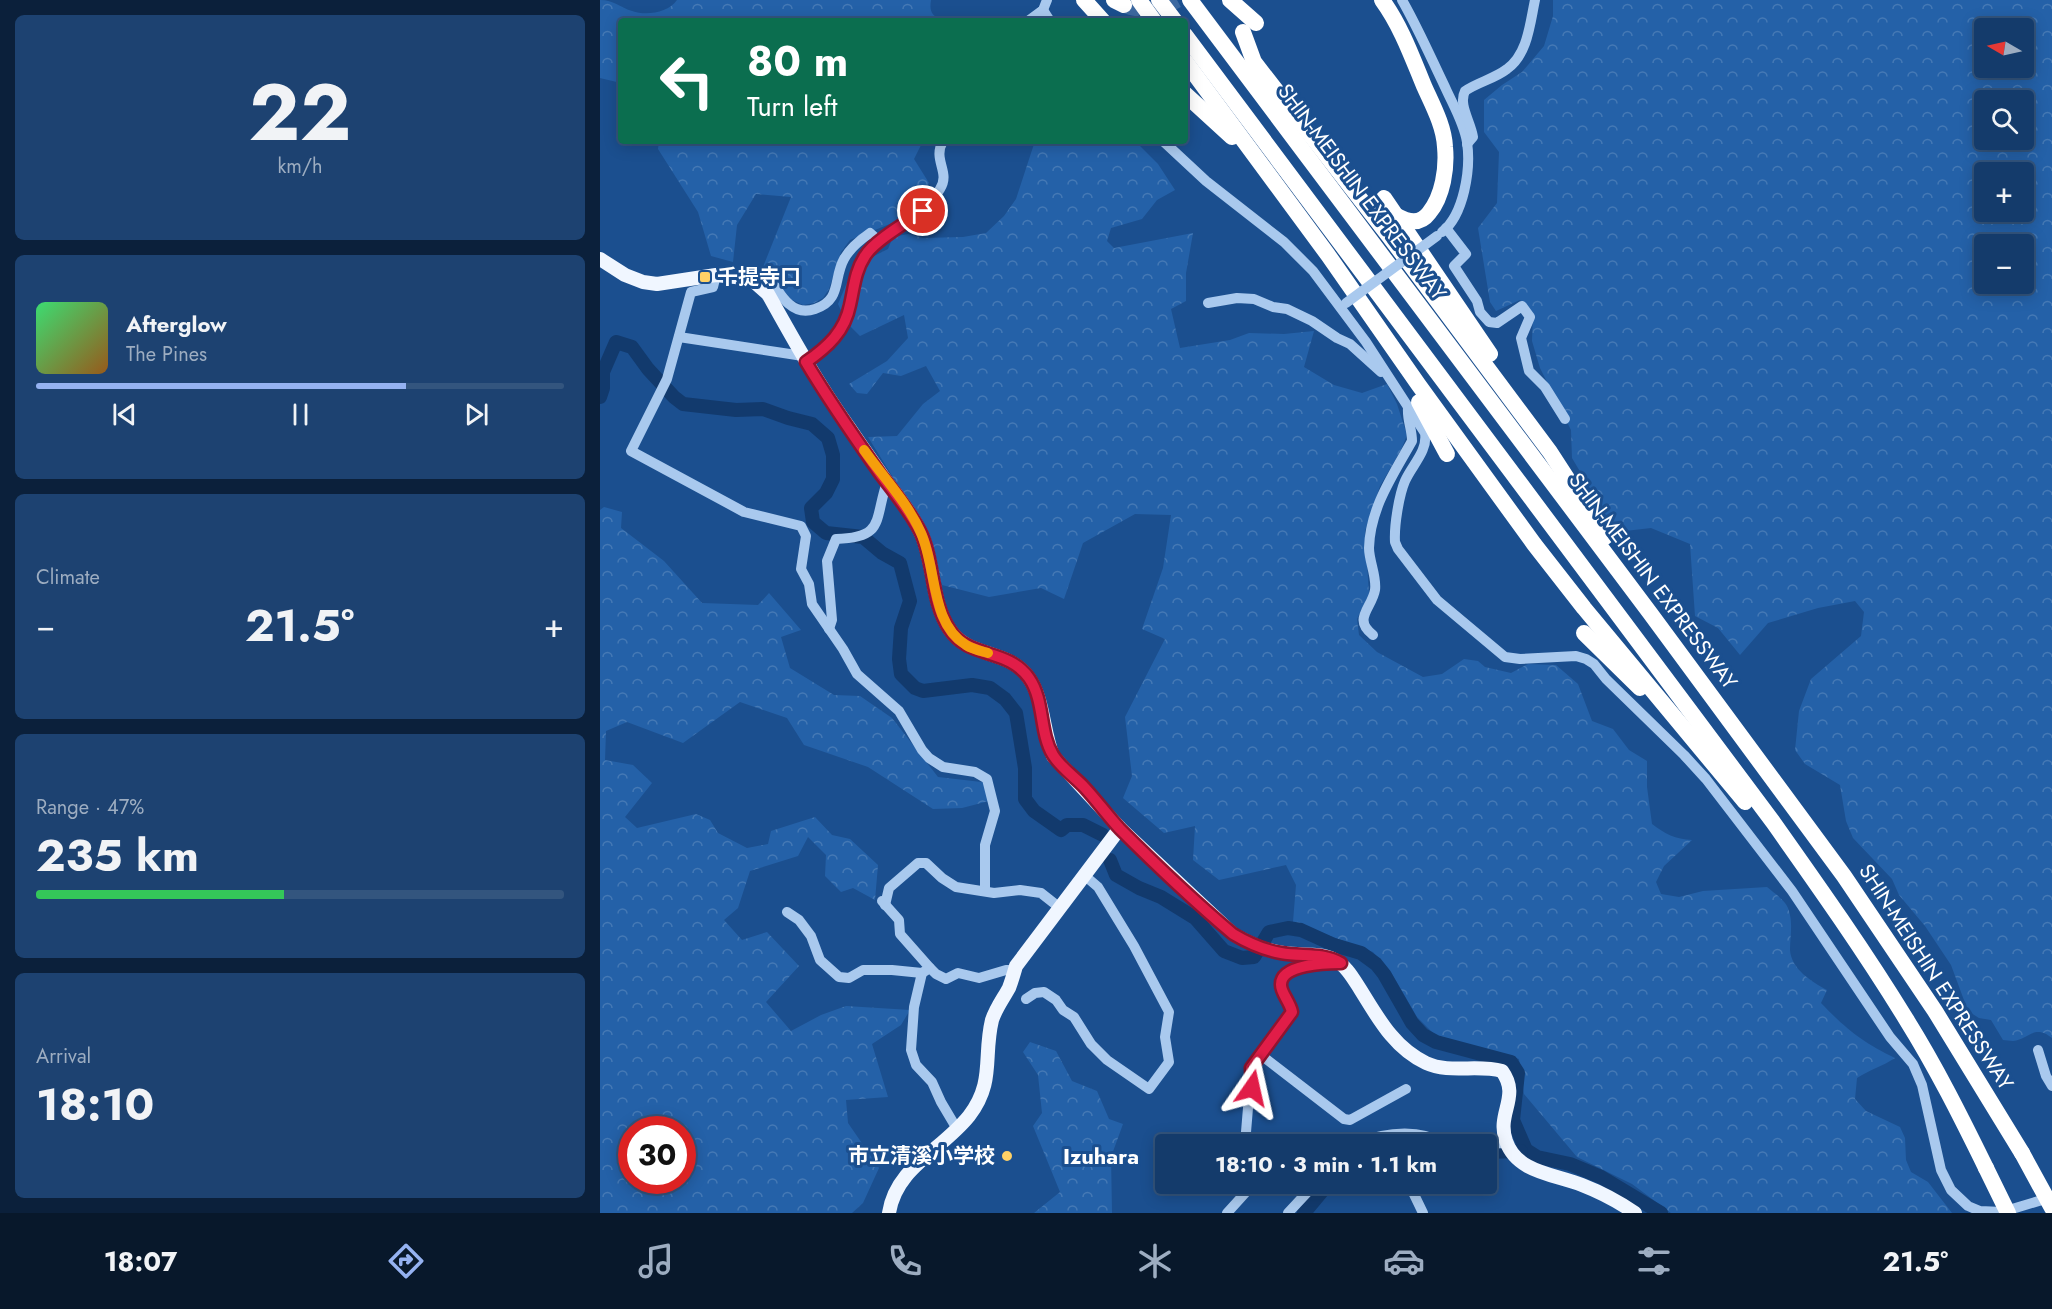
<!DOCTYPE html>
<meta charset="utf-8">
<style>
body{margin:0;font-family:Jost,"Noto Sans JP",sans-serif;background:#1d4271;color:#f1f3f6;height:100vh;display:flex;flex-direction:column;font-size:22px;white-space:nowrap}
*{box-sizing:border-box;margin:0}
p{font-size:20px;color:#9dadc1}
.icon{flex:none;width:33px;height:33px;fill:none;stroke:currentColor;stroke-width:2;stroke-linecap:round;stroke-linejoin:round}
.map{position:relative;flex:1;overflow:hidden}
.details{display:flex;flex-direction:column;gap:15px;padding:15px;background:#0b203b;width:600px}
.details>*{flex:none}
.banner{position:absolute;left:18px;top:18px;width:570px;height:126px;border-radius:6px;box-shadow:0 3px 15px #0003,0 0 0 2px #33557e;background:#0b6e4f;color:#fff;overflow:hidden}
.needle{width:39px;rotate:279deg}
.tools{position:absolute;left:1374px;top:18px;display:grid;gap:12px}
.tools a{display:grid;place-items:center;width:60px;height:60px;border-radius:6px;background:#143b6b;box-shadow:0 3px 15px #0003,0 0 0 2px #33557e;font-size:30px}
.speed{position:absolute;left:18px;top:1116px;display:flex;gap:12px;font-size:30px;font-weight:700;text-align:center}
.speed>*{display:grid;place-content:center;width:78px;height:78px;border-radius:50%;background:#143b6b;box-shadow:0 3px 15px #0003,0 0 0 2px #33557e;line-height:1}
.speed .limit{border:9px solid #d22;background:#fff;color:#111}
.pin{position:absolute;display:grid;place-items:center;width:51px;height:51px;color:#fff;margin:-26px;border:3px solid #fff;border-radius:50%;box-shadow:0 2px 6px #0007}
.me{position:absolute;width:66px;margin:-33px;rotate:11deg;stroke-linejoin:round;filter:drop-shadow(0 0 4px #0008)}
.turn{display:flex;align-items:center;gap:21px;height:126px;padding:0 30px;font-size:27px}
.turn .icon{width:78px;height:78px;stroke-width:2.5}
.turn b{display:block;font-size:42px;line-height:51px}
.big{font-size:45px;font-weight:700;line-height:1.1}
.details .tile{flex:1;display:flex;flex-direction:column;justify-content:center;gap:9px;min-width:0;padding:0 21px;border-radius:9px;background:#1d4271}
.details .dial{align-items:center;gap:0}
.dial b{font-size:78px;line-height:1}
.song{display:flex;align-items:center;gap:18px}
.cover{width:72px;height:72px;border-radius:9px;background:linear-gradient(135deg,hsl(140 70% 55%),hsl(30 70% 35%))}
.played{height:6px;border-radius:3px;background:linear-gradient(90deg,#95b2f1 70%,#33557e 70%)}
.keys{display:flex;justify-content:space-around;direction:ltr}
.heat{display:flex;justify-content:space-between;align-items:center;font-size:33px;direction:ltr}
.charge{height:9px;border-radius:4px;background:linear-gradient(90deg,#34c759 47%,#33557e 0)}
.trip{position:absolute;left:555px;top:1134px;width:342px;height:60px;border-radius:6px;background:#143b6b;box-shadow:0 3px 15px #0003,0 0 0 2px #33557e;font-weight:700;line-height:60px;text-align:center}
.tabs{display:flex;height:96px;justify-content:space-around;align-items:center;background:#08182b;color:#9dadc1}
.tabs .icon{width:42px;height:42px}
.tabs .active{color:#95b2f1}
.tabs b{font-size:27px;color:#f1f3f6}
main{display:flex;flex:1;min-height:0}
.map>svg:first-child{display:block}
.forest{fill:url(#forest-crowns);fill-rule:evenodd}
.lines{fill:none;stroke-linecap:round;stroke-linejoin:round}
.river{stroke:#123a6d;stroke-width:14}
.highway-tunnel{stroke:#3d69a0;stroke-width:16;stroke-dasharray:16 8;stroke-linecap:butt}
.minor{stroke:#a9c9ee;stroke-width:10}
.major{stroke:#f0f6ff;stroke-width:14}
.highway{stroke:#fff;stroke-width:16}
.minor-bridge{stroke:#a9c9ee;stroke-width:10}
.highway-bridge{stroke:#fff;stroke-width:16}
.route-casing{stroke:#92132f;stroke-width:15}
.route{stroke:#e11d48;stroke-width:10}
.slow{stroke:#f59e0b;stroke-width:10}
.poi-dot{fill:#ffd166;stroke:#1b4f8f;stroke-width:2}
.labels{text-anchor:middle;stroke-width:6;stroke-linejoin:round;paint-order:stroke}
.street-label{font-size:21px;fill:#fff;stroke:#1b4f8f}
.poi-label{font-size:21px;font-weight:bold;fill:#fff;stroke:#1b4f8f;text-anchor:start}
.neighbourhood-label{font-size:22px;font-weight:bold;fill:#fff;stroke:#1b4f8f}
</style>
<main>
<section class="details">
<div class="tile dial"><b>22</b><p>km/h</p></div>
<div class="tile">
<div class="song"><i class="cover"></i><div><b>Afterglow</b><p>The Pines</p></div></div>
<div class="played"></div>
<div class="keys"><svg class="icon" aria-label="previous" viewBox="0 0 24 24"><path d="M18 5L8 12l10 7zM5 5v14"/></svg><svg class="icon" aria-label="pause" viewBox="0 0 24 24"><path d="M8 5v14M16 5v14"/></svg><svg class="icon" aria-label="next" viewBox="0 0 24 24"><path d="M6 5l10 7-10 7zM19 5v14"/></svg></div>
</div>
<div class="tile"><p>Climate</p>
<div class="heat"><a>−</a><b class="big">21.5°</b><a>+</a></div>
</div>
<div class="tile"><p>Range · 47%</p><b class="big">235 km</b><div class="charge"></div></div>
<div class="tile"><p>Arrival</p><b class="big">18:10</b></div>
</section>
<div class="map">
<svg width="1452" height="1213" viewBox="0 0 1452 1213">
<defs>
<pattern id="forest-crowns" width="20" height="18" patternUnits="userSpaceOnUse" patternTransform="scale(1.5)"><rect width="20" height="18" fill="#2461a8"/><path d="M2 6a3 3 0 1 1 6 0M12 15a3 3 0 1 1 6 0" fill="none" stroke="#4579b5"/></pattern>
</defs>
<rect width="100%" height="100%" fill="#1b4f8f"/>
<!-- forest -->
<g class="forest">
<path d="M0,0c14,0 19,7 32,11 14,5 36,2 45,-11h254c-2,12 1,15 11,21h-321v62l-21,-5z"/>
<path d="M953,0h499v1038c-18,-14 -23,1 -39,3 -3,0 -7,-1 -10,-1l-12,-20 -12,-2 -11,-7 -17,-46 -26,-39 -26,-31 -7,-16 -39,-41 -7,-17 -6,-36 -35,-21 -10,-14 4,-39 12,-32 50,-43 3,-24 -9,-11 -37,7 -50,15 -28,32 -22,-27 -23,-12 -5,-72 -39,-16 -35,4 -44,-74 -1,-28 -31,-62 -8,-27 1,-28 -13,-13 -24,11 -6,-9 -12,-74 19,-25 2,-51 -15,-20v-32l18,-15 20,-13 22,-26 9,-30zM1384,28h40v40h-40zM1384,100h40v40h-40zM1384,172h40v40h-40zM1384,244h40v40h-40z"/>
<polygon points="59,141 323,141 314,159 329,183 307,217 250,240 241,252 229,289 223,298 214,303 203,305 192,300 163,267 191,197 156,194 137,225 133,262 111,256 98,212 58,149"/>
<path d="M435,141h100l23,23 17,26 -18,10 -15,19 -31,9 -4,13 7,7 79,-15 -7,40v28l-15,8 9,39 50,-8 19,-7 35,1 30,-3 -10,36 30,18 28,8 25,-9 10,20 10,31 -6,15 -21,36 -15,45 4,63 -12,25 2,16 18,17 46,25 19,-3 22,-15 14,2 7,6 26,6 17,-9 28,1 22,19 14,37 21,8 16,21 18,11v26l5,37c13,10 23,15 40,16l-28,26 -8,16 5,12 18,3 24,-6 64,-4c8,7 20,14 22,24 4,13 1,26 1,39 1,19 22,32 37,40l-6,13c25,26 41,39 74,55 -12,8 -26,12 -38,20l-2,21 11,12 34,16 5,11 1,22 5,12 17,10 24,31h-281l-39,-29 -55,-27 -53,-63 -5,-35 -84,-24 -18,-18 -26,-45 -18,-20 -80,-30 3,-37 -10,-20 -67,15 -26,-20 2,-34 -31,7 -41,-35 9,-22 -7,-59 40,-78 -23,-10 21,-61 8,-53 -36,-1 -52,29 -19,56 -23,-11 -52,9 -47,-12 -17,-56 -57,-92 29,-1 26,-32 17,-13 -14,-25 -25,10 -18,-3 -16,21 -10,-1 -8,-9 38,-23 21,-23 -4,-23 -44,21 -13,-13 -9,-19 16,-38 34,-17 5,-12 15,-3 15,4 40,-1 23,-4 18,-17 12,-17z"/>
<path d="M4,507l18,5 -1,16 43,33 38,42 56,2 11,-12 32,37 -20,7 9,31 44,27 26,1 32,22 46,59 52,6 -1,18 -27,7 -29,1 -65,-42 -64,-22 -17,-27 -47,-16 -57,41 -56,-21 -21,9 -1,29 28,5 19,18 -27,34 12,11 59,-14 14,6 8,13 29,15 21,-4 3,-13 44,-14 17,18 18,4 28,26 -3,35 -22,-12 -12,4 -16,-16 1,-21 -18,-18 -10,19 -48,15 -12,37 -14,12 18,20 25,-8 32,34 -33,36 25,29 30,-16 25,-9 64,4 -9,15 -29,19 16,53 -42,3 2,23 31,45 -16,35 -11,10h-252v-703zM32,1130h50v50h-50z"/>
<polygon points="430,1042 456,1051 472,1081 497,1091 509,1119 523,1124 511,1157 512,1213 434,1213 460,1192 433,1126 442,1113 438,1075 423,1052"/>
</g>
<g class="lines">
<!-- river -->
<g class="river">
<polyline points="0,397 3,388 3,372 16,342 32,347 48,369 74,397 83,404 136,410 163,409 188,418 212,424 228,438 233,455 233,479 226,493 211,508 213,522 226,533 263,537 282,553 300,563 310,601 301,628 299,659 301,674 315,688 323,691 372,685 390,688 405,699 416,713 425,768 425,799 434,811 461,830 467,825 483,825 503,835"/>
<polyline points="510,860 516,875 539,888 561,897 595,918 624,951 642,958 654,957 669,932 688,928 701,930 734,945 761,953 776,964 784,974 812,1023 823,1035 836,1042 911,1062 918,1073 913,1120 926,1150 937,1157 970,1164 1001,1177 1061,1213"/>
<path d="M774,1144c16,-6 44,-9 59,-1"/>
<polyline points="886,1152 921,1151"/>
<polyline points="704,1213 728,1184"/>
</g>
<!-- highway-tunnel -->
<path class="highway-tunnel" d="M524,5c19,7 35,5 53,-5"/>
<!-- minor -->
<g class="minor">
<path d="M802,0c16,28 29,58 43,87 8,18 19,36 22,55 4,27 -3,73 -25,90"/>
<polyline points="443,10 450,21"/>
<polyline points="428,21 443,10 447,0"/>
<path d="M563,141l43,40 78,61 29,29 53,71 59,91c3,18 -13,32 -20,48 -6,14 -11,45 -10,61l3,7 39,51 68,57 15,2 56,-3 10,3 8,5 12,15 78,76 22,24 86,112 98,146 23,27 9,21 19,85 10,20 17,16 12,5 22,1 50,-15"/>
<path d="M867,144l6,-7c-2,-15 -15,-32 -8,-46 13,-9 29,-12 42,-22 21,-15 23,-46 28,-69"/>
<polyline points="846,228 866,254 854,266 877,301 880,312 889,322 897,323 922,306 930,317 921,338 929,371 945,387 965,419"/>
<polyline points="116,275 113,287 91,292 67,379 31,451 144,512 201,526 206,536 201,569 209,584 212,604 243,649 257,674 299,711 322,750 329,758 343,767 375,772 387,779 395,811 385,845 385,891"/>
<path d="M151,279c23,-8 24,14 38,25 8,7 17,8 26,5 27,-9 18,-30 29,-50 6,-11 16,-19 26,-26l9,8"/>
<polyline points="608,303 637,298 654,299 673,307 687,309 712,321 737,338 750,344 781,372"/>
<polyline points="79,337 203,356"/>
<path d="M206,362c22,-15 39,-31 44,-57 4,-17 5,-34 15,-49 7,-11 18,-16 28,-23 17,-12 36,-25 47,-44 11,-17 -8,-29 3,-48"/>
<path d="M229,629l3,-9 -5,-59 9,-22c49,-1 38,-19 51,-57"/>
<path d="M773,635c-21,-16 -1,-27 2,-45 2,-13 -6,-29 -6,-42 1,-40 24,-73 43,-107 0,-12 -5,-21 -4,-33"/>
<polyline points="282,901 299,920 300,934 330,968"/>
<polyline points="285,905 289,888 318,863 326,863 342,878 356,887 394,893 420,890 441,893 460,908"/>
<polyline points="187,912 199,920 211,936 220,960 239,977 249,978 263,970 292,970 322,973 330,968 336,974 346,979 358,973 379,978 406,970 415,970"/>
<polyline points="322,973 314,1007 311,1050 316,1065 332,1082 341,1102 357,1129"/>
<polyline points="426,999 435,993 444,992 456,1000 463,1010 474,1017 491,1044 507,1060 549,1089 569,1062 565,1037 569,1012 534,946 498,887 484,875"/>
<polyline points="1438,1050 1446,1076 1452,1086"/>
<polyline points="661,1055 744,1119 750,1120 806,1089"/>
<path d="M645,1144l3,-36 4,-20v-20l40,-56c-2,-10 -10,-18 -11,-26 -2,-21 43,-23 57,-23"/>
<path d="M753,1144c30,-11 64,-17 92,0"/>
<polyline points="882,1144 907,1143"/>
<polyline points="809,1184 823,1213"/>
<polyline points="627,1213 647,1191 649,1184"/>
<polyline points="688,1213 715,1184"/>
</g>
<!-- major -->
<g class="major">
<path d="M0,259l25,16 18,7 14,2 59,-9 19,2 16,2 17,15c25,45 50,90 80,132 12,18 24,35 36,52 13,18 26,33 36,53 15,30 10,70 30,99 19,28 59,19 79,48 15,22 14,53 24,78l67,72 113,106c16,9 32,17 51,19 16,3 35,-1 49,6 13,6 20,19 27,30 18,29 34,59 66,74 24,11 51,1 76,8 19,26 -6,42 4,70 11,32 48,33 76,44 18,7 37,17 53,28"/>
<path d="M289,1213c7,-46 52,-62 80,-97 26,-34 14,-59 23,-96 4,-12 11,-21 17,-32 3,-8 5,-15 7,-22l104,-138"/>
</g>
<!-- highway -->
<g class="highway">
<polyline points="484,0 503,21"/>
<polyline points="514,0 524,5"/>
<polyline points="539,0 554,21"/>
<polyline points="559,0 575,21"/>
<polyline points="590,0 1050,613 1244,876 1335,1011 1422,1153"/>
<polyline points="630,0 656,23"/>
<path d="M782,0c19,26 30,57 42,86 9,20 20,40 21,61 2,21 -2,49 -16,66 -9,12 -21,9 -32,3"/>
<polyline points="643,32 654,62 789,236 950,452 1005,537"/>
<path d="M585,35l588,787c46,65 92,130 133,197 30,48 55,98 80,149"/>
<polyline points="585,61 728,255 818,384 934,544 984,608 1145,802"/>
<polyline points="585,94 632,137"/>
<polyline points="784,198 890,354"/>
<polyline points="819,402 847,454"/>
<polyline points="984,633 1040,688"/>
</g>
<!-- minor-bridge -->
<polyline class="minor-bridge" points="746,303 837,236"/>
<!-- highway-bridge -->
<g class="highway-bridge">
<polyline points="1422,1153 1452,1208"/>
<polyline points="1386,1168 1408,1213"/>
</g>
</g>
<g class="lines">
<defs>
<path id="route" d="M323,211c-16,11 -49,30 -58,45 -10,15 -11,32 -15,49 -5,26 -22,42 -44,57 23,39 49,76 75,113 14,18 28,35 39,56 15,30 10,70 30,99 19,29 58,18 79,48 16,23 10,54 24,77 8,13 22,22 32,33 12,13 23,28 35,41 36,36 74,72 113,105 15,9 31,16 48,19 21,4 41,-1 60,10 -14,0 -61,1 -60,22 0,8 9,17 11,27l-41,56 1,20"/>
</defs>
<!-- route casing -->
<use href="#route" class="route-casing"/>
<!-- route -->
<use href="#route" class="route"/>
<!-- slow -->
<path class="slow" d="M264,450c19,27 44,53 57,83 16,35 9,90 45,112 6,4 15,6 22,8"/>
</g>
<!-- markers -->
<g class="poi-dot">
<rect x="99" y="271" width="12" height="12" rx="3"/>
<circle cx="407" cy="1156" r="6"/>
</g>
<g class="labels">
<!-- street labels -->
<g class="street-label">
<text transform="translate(762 192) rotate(53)" y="7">SHIN-MEISHIN EXPRESSWAY</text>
<text transform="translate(1053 581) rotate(53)" y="7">SHIN-MEISHIN EXPRESSWAY</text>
<text transform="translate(1336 977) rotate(57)" y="7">SHIN-MEISHIN EXPRESSWAY</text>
</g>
<!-- poi labels -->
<g class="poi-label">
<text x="117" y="284">千提寺口</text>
<text x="395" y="1163" text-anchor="end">市立清溪小学校</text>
</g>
<!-- neighbourhood labels -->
<g class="neighbourhood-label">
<text x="501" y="1164">Izuhara</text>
</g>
</g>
</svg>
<div class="tools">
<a><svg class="needle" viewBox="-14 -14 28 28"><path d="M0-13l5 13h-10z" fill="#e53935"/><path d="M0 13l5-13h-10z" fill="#9dadc1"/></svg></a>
<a><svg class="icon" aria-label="search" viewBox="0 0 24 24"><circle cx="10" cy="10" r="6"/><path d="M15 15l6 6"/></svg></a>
<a>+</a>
<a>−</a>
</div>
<div class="speed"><div class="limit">30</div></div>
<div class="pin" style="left:323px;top:211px;background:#d93025"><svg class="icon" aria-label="arrive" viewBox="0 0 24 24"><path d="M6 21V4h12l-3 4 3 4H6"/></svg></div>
<svg class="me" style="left:652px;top:1088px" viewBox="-20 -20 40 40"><path d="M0-17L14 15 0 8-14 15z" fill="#e11d48" stroke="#fff" stroke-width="4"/></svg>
<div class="trip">18:10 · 3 min · 1.1 km</div>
<div class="banner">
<div class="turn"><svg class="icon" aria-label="left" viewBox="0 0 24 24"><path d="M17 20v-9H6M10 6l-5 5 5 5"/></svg><div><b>80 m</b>Turn left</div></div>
</div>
</div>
</main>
<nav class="tabs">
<b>18:07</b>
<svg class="icon active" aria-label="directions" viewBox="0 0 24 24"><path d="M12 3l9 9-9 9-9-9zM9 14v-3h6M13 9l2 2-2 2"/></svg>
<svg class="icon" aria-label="music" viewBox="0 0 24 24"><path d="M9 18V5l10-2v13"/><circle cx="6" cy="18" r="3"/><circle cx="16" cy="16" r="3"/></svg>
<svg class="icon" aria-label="phone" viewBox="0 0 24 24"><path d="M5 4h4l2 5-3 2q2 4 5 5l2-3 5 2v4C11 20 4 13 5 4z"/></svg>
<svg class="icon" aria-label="climate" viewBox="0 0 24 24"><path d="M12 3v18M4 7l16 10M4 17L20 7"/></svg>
<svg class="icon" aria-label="car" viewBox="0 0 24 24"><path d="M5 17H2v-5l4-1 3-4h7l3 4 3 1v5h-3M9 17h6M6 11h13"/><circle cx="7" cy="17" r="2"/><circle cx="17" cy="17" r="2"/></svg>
<svg class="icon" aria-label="filters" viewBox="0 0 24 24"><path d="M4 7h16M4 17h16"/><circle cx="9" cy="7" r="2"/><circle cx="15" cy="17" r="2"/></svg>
<b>21.5°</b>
</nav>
